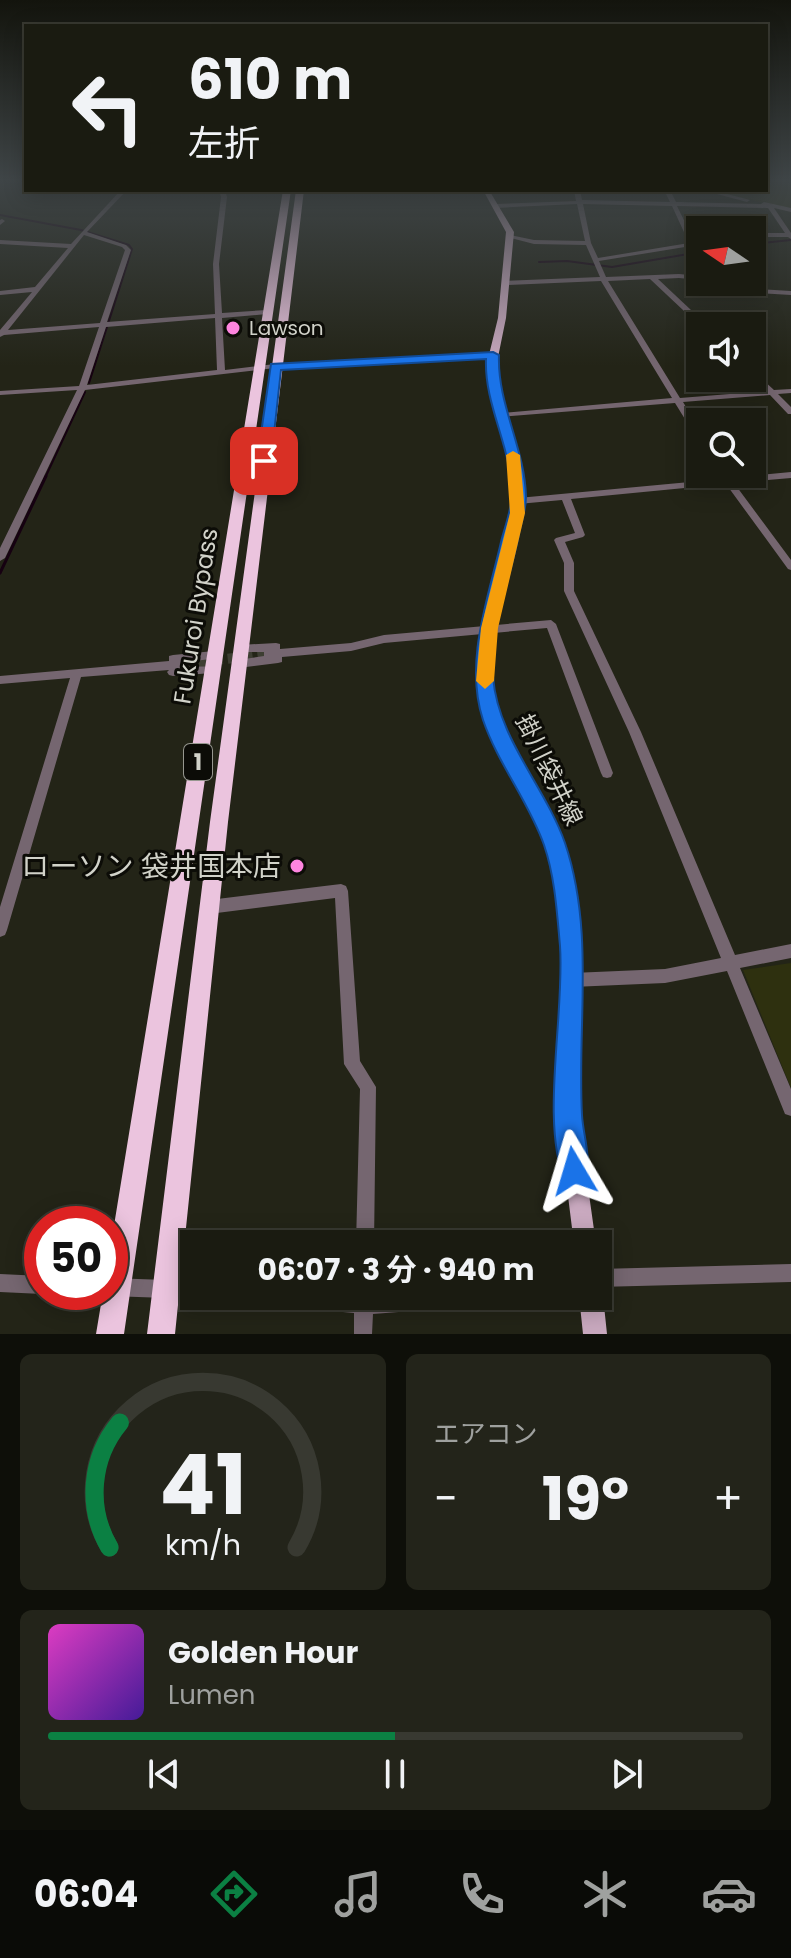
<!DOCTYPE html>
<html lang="ja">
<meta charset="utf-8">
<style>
body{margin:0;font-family:Poppins,"Noto Sans JP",sans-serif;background:#23241a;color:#f1f3f6;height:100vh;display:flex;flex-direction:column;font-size:30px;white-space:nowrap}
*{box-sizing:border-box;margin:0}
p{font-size:26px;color:#9fa19f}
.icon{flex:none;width:44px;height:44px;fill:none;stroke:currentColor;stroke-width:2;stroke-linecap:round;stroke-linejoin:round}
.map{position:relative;height:1334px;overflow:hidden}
.panel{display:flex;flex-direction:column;gap:20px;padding:20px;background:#0e0f09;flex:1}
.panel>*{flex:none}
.hud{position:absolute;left:24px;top:24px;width:744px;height:168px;border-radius:0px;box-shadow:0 4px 20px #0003,0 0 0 2px #383931;background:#1a1b11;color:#f1f3f6;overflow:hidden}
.needle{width:52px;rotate:283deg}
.buttons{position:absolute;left:686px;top:216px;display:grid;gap:16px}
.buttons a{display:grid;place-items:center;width:80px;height:80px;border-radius:0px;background:#1a1b11;box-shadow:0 4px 20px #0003,0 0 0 2px #383931;font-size:40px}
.speed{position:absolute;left:24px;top:1206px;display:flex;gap:16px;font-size:40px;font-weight:700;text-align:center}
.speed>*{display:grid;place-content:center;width:104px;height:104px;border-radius:50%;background:#1a1b11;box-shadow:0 4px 20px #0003,0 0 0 2px #383931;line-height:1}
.speed .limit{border:12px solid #d22;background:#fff;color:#111}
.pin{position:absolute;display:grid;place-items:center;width:68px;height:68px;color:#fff;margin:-34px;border-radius:16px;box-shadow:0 4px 12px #0006}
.me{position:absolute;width:88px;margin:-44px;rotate:353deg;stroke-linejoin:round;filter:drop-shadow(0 0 6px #0008)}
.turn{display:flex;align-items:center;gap:28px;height:168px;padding:0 32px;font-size:36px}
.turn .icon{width:104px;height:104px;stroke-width:2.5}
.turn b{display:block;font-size:56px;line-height:68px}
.big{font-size:60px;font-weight:700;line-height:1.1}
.panel .card{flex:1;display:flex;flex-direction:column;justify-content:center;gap:12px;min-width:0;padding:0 28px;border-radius:12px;background:#23241a}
.panel .dial{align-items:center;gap:0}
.dial svg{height:208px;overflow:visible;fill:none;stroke:#383931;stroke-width:7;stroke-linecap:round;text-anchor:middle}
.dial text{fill:#f1f3f6;stroke:none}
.song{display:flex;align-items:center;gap:24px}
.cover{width:96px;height:96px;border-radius:12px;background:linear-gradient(135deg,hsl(310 70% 55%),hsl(260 70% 35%))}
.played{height:8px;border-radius:4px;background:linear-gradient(90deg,#0b8043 50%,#383931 50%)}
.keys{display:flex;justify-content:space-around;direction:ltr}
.heat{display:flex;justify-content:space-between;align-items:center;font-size:44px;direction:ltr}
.panel .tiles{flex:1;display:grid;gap:20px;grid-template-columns:1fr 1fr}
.card:last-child{grid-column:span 2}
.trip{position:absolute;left:180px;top:1230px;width:432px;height:80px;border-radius:0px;background:#1a1b11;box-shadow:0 4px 20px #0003,0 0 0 2px #383931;font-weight:700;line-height:80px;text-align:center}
.tabs{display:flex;height:128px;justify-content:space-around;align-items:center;background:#0a0b07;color:#9fa19f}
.tabs .icon{width:56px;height:56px}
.tabs .on{color:#0b8043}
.tabs b{font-size:36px;color:#f1f3f6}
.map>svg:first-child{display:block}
.green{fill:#2e300f}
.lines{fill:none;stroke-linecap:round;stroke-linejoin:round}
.stream-far1{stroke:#160111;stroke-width:2}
.stream{stroke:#160111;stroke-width:3}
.minor-tunnel{stroke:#3d3e32;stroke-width:10;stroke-dasharray:10 5;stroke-linecap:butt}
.minor{fill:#756670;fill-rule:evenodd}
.major{fill:#c9a9bf;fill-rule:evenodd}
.highway{fill:#ebc4de;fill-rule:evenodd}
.route{fill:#1a73e8;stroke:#114b97;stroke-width:2}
.slow{fill:#f59e0b}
.poi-dot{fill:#fe85df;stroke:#0c0c07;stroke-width:3}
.labels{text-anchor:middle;stroke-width:6;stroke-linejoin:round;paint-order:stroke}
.far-poi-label{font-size:20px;fill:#d1d2c9;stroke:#0c0c07;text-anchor:start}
.shield{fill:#0c0c07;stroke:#96978f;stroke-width:2}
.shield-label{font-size:22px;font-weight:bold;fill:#d1d2c9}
.street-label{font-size:24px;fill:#d1d2c9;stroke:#0c0c07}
.near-poi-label{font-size:28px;fill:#d1d2c9;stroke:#0c0c07;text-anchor:end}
</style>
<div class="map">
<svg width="791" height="1334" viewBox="0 0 791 1334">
<rect width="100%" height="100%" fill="#232417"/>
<!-- green -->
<g class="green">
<polygon points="766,179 791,179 791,209 706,190 766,190"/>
<polygon points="791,963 791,1088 743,970"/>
</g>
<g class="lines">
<!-- stream-far1 -->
<g class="stream-far1">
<polyline points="0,215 81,230 129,245 132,249 89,383"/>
<polyline points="752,244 791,240"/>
<polyline points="539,262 567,261 612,267 700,252"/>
<polyline points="45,478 85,392"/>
</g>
<!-- stream -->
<polyline class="stream" points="0,573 46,476"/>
<!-- minor-tunnel -->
<polyline class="minor-tunnel" points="183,664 268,654"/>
<!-- minor -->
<g class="minor">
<path d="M121,190h6l-40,42 39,13 5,5 -24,72 108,-8 -2,-50 8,-67 -2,-7h6l2,7 -8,67 3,49 45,-3 3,2 -3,2 -45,4 3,52 50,-6 218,-11 4,2 -4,2 -218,11 -190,22 -80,168 -5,3v-13l77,-158 -77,5v-4l79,-5 20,-59 -95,8 -4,2v-7l32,-38 -32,3v-4l35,-4 33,-39 -68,-4v-4l71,4zM84,235l38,12 3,3 -25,73 -92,7zM215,318l2,52 -130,15 19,-58z"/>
<path d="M574,190h6l2,10 88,2 -6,-12h6l6,12 85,2 3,-2 27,6v4l-17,-4 17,25v6l-3,-2h-36v-4h33l-17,-25 -91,-2 23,47v8l-3,-2 -6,-13 -92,15 7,16 73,-3 21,2v4l-21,-2 -21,1 50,47h-8l-50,-47 -42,2 72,117 86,-7 -14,-15v-6l22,20 17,-1v4l-13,1 13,13v7h-3l-18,-19 -87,7 17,28v9l-4,-2 -21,-34 -177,14 -1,-2 4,-2 171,-15 -71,-117 -96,4 -3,-2 3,-2 95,-4 -14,-32 -52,-1 -27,-7 3,-2 24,5 51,1 -8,-37 -82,4 -3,-2 3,-2 81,-3zM583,204l89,2 17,37 -91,15 -7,-15z"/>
<polygon points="702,190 712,190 750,200 747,202"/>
<polygon points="2,219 5,221 0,225 0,220"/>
<polygon points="712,282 724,282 756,289 791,291 791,295 756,293"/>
<polygon points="791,472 791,478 734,483 791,560 791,570 788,569 726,484 571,499 585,535 583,537 565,542 574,563 574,591 641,732 735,955 791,944 791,958 740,968 791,1089 791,1116 785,1114 727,971 665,983 572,987 567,985 565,980 567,975 572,973 665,969 721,958 629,732 564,591 564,563 554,540 556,538 575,533 562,500 518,504 513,501 518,498 722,479 722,475 725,474 730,478"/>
<polygon points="551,620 556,624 613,773 611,777 607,778 603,777 601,773 547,628 384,643 351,651 282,657 282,662 278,663 238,668 234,667 233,664 234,661 238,660 264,656 264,652 236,652 235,649 240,645 276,643 280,644 280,649 351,643 384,635"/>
<polygon points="214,651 218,652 219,655 218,658 187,662 187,667 216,666 218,669 216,672 212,673 173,676 169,675 167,672 169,670 81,677 7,930 5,935 0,937 0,907 70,678 0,684 0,676 169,661 169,656 173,655"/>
<polygon points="341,884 346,886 348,891 360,1061 376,1087 374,1244 356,1244 360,1089 344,1064 335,898 209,914 204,912 202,907 204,902 209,900"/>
<polygon points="791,1264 791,1282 598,1287 598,1269"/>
<polygon points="0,1274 42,1276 42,1292 47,1292 42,1294 0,1292"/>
<polygon points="110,1278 194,1281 194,1296 201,1296 194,1299 110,1296 103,1292 110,1292"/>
<polygon points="256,1296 456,1296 453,1302 424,1310 373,1314 372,1334 354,1334 354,1313 265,1305 259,1302"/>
</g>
<!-- major -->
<g class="major">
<polygon points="483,190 489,190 514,232 506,318 496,367 501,399 521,463 524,501 496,628 491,676 500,720 562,843 573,885 581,950 578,1116 596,1244 574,1244 558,1116 563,950 555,885 546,844 486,720 477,676 482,628 512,501 511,463 491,399 486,367 498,318 506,232"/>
<polygon points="598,1287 603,1296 607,1334 583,1334 579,1296 598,1296"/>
</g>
<!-- highway -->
<g class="highway">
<polygon points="283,190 291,190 124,1334 96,1334 103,1292 110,1292 110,1250"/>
<polygon points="296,190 304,190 228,822 175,1334 147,1334 210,822"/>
</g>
</g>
<!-- sky -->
<linearGradient id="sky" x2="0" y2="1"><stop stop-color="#13140d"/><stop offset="0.49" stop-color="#3f4547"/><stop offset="1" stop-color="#3f4547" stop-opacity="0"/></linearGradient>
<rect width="791" height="366" fill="url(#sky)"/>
<!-- route -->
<path class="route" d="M493,352l6,3c-2,49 26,93 27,142 0,14 -6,29 -8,42 -9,41 -28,96 -25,138 5,62 52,109 72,166 30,89 12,181 17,272 1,21 11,46 2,66l-10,4 -9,-4c-25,-59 0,-168 -5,-235 -3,-33 -5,-69 -16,-101 -15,-43 -46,-81 -61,-125 -19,-58 5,-121 18,-178 3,-13 9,-27 10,-41 4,-49 -27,-93 -25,-142l-205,11 -10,91 -7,4 -7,-4 14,-97z"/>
<!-- slow -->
<polygon class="slow" points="513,451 520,455 525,513 498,628 494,681 485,689 476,681 481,628 510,513 506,455"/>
<!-- markers -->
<g class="poi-dot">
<circle cx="233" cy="328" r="8"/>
<circle cx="297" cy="866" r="8"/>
</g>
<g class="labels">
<!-- far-poi labels -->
<g class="far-poi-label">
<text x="249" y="335">Lawson</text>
</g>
<!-- shield labels -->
<rect class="shield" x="184" y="744" width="28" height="36" rx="6"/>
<g class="shield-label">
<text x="198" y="770">1</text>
</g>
<!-- street labels -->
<g class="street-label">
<text transform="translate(196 616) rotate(-81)" y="8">Fukuroi Bypass</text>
<text transform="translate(549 770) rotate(64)" y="8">掛川袋井線</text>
</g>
<!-- near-poi labels -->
<g class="near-poi-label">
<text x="281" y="876">ローソン 袋井国本店</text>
</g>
</g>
</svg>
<div class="buttons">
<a><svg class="needle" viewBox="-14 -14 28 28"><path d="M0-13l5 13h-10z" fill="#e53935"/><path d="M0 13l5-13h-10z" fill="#9fa19f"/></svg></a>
<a><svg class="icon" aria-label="sound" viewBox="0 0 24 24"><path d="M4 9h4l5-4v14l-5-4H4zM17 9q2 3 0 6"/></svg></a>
<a><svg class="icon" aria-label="search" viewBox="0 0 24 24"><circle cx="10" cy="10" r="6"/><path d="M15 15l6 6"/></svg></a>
</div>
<div class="speed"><div class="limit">50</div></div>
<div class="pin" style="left:264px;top:461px;background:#d93025"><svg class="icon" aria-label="arrive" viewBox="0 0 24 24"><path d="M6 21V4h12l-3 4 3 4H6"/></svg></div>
<svg class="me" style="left:574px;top:1171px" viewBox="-20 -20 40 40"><path d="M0-17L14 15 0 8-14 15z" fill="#1a73e8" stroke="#fff" stroke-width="4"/></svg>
<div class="trip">06:07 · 3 分 · 940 m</div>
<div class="hud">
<div class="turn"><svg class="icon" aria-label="left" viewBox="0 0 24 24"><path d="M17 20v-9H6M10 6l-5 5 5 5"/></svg><div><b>610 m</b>左折</div></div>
</div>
</div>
<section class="panel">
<div class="tiles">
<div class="card dial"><svg viewBox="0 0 100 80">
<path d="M14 69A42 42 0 1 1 86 69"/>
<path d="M14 69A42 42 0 0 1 18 21" stroke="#0b8043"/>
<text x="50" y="56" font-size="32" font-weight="700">41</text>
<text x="50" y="72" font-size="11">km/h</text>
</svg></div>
<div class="card"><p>エアコン</p>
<div class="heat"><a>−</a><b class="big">19°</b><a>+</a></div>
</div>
<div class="card">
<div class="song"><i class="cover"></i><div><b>Golden Hour</b><p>Lumen</p></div></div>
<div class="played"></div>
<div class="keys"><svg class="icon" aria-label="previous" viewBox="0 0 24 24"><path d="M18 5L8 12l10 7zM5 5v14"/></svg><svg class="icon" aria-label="pause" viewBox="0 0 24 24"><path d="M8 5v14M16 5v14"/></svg><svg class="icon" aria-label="next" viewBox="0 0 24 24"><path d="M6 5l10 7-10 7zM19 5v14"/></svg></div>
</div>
</div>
</section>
<nav class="tabs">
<b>06:04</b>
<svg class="icon on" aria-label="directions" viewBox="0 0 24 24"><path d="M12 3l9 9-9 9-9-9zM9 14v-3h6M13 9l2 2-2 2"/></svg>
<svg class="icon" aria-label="music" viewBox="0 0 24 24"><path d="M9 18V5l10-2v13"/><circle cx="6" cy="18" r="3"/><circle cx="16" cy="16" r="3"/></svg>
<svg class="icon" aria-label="phone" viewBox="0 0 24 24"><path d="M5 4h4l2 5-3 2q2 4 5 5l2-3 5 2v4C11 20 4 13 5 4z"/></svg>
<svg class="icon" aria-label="climate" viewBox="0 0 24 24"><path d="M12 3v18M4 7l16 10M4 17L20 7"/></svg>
<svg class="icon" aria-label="car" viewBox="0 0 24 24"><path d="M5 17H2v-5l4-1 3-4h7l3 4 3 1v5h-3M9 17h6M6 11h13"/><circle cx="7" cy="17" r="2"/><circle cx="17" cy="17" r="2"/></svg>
</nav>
